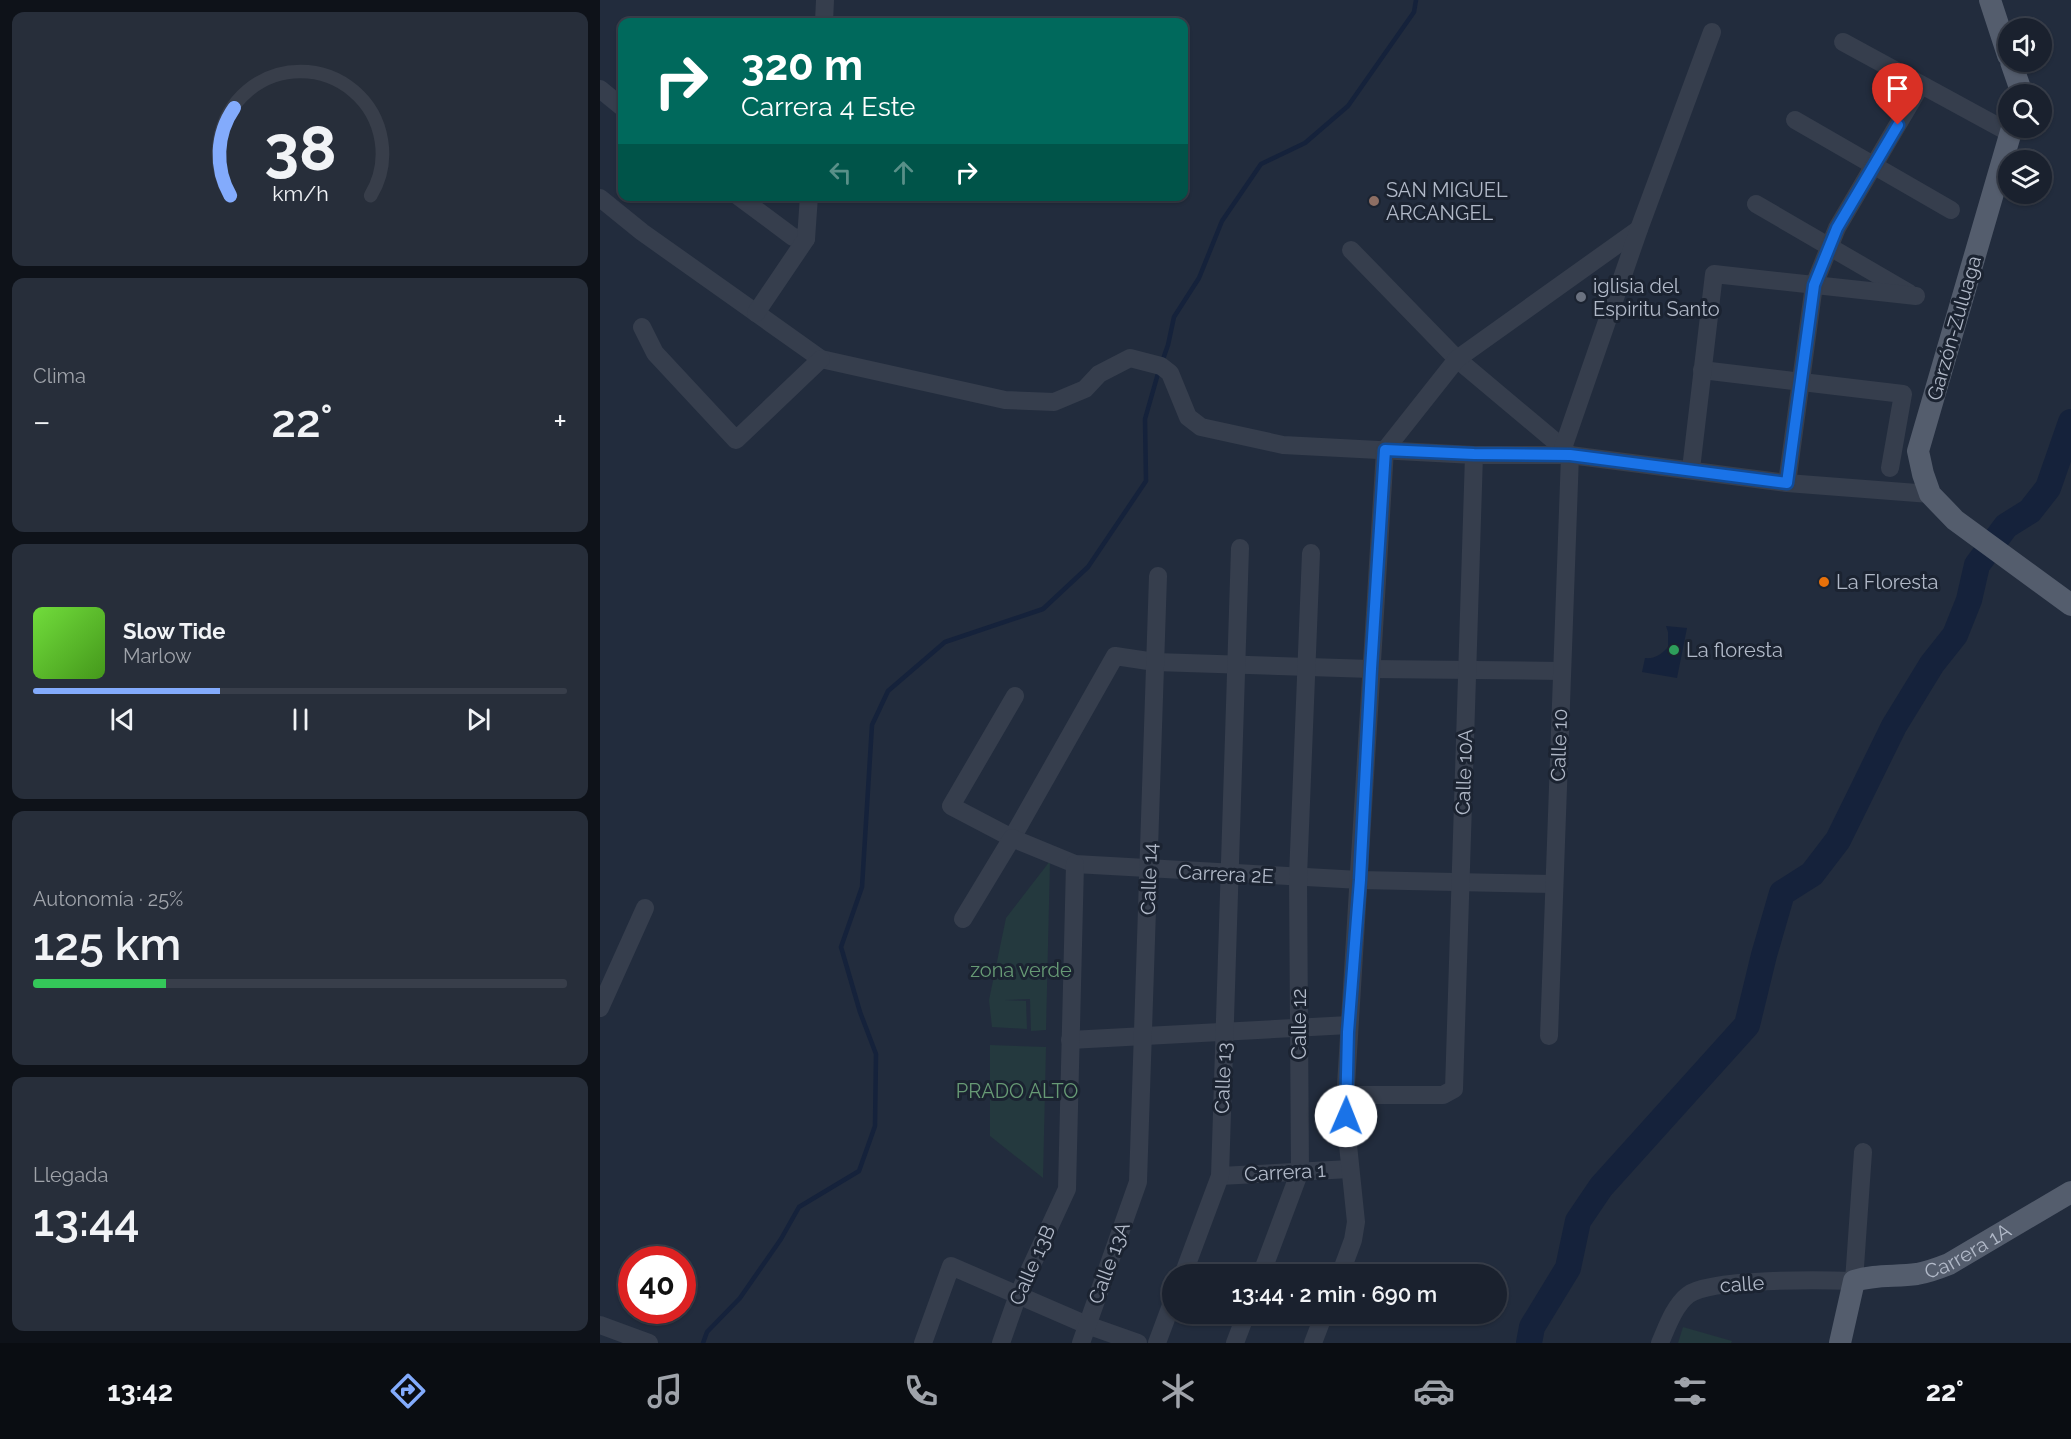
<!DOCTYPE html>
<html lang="es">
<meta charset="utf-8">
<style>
body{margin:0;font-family:Raleway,sans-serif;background:#272e3a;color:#f1f3f6;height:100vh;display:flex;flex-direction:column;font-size:22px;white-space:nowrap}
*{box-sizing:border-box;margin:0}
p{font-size:20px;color:#9fa3aa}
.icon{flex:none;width:33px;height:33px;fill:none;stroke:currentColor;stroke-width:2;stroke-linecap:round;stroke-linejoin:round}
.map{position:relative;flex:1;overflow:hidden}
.drawer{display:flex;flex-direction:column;gap:12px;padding:12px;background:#0e1219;width:600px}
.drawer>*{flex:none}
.banner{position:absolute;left:18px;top:18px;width:570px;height:183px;border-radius:12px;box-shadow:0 2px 4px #0004,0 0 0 2px #383e4a;background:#00695c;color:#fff;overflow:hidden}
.controls{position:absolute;left:1398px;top:18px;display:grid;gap:12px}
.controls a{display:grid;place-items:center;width:54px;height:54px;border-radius:50%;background:#1a212e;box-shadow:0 2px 4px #0004,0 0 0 2px #383e4a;font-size:30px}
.speed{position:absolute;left:18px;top:1246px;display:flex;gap:12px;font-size:30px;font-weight:700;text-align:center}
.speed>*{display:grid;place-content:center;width:78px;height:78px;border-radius:50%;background:#1a212e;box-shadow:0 2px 4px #0004,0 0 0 2px #383e4a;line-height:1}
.speed .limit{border:9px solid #d22;background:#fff;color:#111}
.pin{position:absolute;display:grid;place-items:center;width:51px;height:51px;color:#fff;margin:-62px -26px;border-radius:50% 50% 50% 0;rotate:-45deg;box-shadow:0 0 6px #0007}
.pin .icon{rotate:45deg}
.me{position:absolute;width:66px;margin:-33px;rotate:1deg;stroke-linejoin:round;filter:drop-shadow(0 0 4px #0008)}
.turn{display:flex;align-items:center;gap:21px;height:126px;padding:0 24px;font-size:27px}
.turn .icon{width:78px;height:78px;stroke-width:2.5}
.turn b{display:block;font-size:42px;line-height:51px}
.lanes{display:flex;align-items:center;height:57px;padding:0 24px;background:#0003;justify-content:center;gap:30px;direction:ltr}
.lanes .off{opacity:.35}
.big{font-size:45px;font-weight:600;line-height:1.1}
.drawer .card{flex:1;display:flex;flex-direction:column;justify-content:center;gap:9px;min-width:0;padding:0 21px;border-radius:12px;background:#272e3a}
.drawer .dial{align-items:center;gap:0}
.dial svg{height:156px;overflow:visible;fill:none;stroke:#383e4a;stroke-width:7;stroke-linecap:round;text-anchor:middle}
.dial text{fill:#f1f3f6;stroke:none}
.song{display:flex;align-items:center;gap:18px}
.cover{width:72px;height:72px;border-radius:9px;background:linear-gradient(135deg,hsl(100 70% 55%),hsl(100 70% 35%))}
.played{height:6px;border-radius:3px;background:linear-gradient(90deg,#83abfc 35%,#383e4a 35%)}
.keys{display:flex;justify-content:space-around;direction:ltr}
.heat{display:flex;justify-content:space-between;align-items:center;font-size:33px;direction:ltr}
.charge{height:9px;border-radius:4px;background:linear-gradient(90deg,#34c759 25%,#383e4a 0)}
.trip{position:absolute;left:562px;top:1264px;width:345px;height:60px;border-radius:30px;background:#1a212e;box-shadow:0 2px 4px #0004,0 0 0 2px #383e4a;font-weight:600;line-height:60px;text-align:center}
.dock{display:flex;height:96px;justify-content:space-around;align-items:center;background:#0a0d12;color:#9fa3aa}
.dock .icon{width:42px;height:42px}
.dock .active{color:#83abfc}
.dock b{font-size:27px;color:#f1f3f6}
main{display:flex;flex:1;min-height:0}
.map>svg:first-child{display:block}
.green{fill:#24393e}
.water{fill:#15223b}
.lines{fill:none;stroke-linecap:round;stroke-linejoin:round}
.stream{stroke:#15223b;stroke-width:4.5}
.river{stroke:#15223b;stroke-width:26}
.minor{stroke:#363e4d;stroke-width:18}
.major{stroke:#545d6d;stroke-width:22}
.route-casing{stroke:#114b97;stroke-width:15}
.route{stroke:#1a73e8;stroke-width:10}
.education-dot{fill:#8d6e63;stroke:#1b2331;stroke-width:2}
.worship-dot{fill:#6b7280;stroke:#1b2331;stroke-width:2}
.food-dot{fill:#e8710a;stroke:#1b2331;stroke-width:2}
.leisure-dot{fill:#2e9e5b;stroke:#1b2331;stroke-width:2}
.labels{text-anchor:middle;stroke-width:6;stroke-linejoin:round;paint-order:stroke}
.poi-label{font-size:20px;fill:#b1b9c8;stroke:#1b2331;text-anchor:start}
.street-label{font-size:20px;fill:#b1b9c8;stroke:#1b2331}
.park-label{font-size:20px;fill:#679a75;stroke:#1b2331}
</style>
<main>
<section class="drawer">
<div class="card dial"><svg viewBox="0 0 100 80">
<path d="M14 69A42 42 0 1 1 86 69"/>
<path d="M14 69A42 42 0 0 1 16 24" stroke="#83abfc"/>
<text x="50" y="56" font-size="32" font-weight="700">38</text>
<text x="50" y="72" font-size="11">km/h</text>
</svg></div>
<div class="card"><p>Clima</p>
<div class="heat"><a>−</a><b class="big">22°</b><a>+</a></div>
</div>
<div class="card">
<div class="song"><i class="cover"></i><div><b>Slow Tide</b><p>Marlow</p></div></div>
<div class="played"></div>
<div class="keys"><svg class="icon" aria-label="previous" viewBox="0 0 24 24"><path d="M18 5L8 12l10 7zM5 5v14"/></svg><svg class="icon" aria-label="pause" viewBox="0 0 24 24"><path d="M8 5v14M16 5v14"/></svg><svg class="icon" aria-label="next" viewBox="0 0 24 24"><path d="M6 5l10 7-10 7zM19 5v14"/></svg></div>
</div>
<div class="card"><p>Autonomía · 25%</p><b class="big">125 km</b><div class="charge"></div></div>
<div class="card"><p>Llegada</p><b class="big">13:44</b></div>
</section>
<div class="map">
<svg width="1471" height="1343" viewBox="0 0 1471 1343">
<rect width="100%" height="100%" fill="#222c3d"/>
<!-- green -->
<g class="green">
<polygon points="450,861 446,1030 431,1031 430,999 404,1000 426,1001 427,1029 392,1027 389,1000 406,918"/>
<polygon points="390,1045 446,1047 443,1178 390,1136"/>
<polygon points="1083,1327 1132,1341 1131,1343 1078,1343"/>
</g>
<!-- water -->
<path class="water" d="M1066,626l21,2 -10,50 -35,-6 3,-14c9,1 16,-3 23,-11v-15z"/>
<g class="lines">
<!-- stream -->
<g class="stream">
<polyline points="562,362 568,345 574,317 599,278 622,221 661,164 705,143 748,106 814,12 816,0"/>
<polyline points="103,1343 107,1332 140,1298 181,1239 199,1207 259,1171 275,1126 276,1054 260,1012 241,947 262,887 272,725 288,691 345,642 443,609 488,567 546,481 545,419 559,370"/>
</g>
<!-- river -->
<polyline class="river" points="929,1343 932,1327 968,1268 978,1221 1001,1187 1147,1025 1164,955 1182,893 1212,874 1238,840 1294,726 1332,664 1355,635 1369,600 1377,565 1406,526 1430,511 1448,488 1471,422"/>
<!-- minor -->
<g class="minor">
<polyline points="224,22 225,0"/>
<polyline points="1243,42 1410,133"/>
<polyline points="0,89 22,107"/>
<polyline points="1195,120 1351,210"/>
<polyline points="138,196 193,237 206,239"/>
<polyline points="0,198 42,232 221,359 405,400 454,402 485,389 499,374 530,358 561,366 570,373 588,417 601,427 683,445 874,455 970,455 1187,483 1330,494"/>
<polyline points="1156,204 1309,293"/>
<polyline points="751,250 857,359 963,448"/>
<polyline points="156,313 206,239 209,196"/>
<polyline points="42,327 55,353 136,440 221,359"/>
<polyline points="1102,370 1303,394 1290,468"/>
<polyline points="785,450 857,359 1039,229"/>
<polyline points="1091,469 1114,274 1316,296"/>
<polyline points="1187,483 1214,285 1237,228 1321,85"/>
<polyline points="415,696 351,806 412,838 515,656 555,662 771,669 962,671"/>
<polyline points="363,919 412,838 475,864 760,880 954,884"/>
<polyline points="0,1008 45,908"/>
<polyline points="949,1036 970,455 963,448 1039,229 1112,32"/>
<polyline points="470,1040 749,1025"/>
<polyline points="746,1095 843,1095 854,1089 874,455"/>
<polyline points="620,1176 750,1169"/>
<polyline points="583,1275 620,1176 640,548"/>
<polyline points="661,1275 700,1171 698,877 711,553"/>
<polyline points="740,1275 753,1240 756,1222 745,1116 746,1085 785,450"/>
<polyline points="0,1325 49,1343"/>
<polyline points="323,1343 351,1266 487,1325 538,1343"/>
<polyline points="401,1343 418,1295 467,1189 475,864"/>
<polyline points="481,1343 538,1182 558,576"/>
<polyline points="557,1343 573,1300"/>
<polyline points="635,1343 646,1314"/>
<polyline points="713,1343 724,1314"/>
<path d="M1060,1343c7,-16 14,-37 28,-48 21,-17 135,-15 166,-14l9,-129"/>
</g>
<!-- major -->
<g class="major">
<polyline points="1390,0 1408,55"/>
<polyline points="1411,62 1419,85 1419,94"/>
<polyline points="1412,128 1318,451 1323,474 1330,494 1355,520 1471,605"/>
<path id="s1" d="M1240,1343l14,-62c21,-7 41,-4 63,-7 11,-2 22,-6 32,-10l122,-72"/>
</g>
</g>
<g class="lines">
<defs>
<polyline id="route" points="746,1116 748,1032 760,880 771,669 785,450 874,454 970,455 1187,483 1214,285 1237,228 1298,125"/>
</defs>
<!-- route casing -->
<use href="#route" class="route-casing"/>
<!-- route -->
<use href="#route" class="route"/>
</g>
<!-- markers -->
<circle class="education-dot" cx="774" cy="201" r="6"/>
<circle class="worship-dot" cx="981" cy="297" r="6"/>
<circle class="food-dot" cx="1224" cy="582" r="6"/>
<circle class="leisure-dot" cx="1074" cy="650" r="6"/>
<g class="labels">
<!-- poi labels -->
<g class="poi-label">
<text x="786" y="197">SAN MIGUEL<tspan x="786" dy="23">ARCANGEL</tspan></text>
<text x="993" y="293">iglisia del<tspan x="993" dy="23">Espiritu Santo</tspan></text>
<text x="1236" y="589">La Floresta</text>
<text x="1086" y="657">La floresta</text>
</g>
<!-- street labels -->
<g class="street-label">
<text transform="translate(1354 328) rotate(-74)" y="7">Garzón-Zuluaga</text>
<text transform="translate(959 745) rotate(-88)" y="7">Calle 10</text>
<text transform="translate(864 772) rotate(-88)" y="7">Calle 10A</text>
<text transform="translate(626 874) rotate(3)" y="7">Carrera 2E</text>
<text transform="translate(549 879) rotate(-88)" y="7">Calle 14</text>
<text transform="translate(699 1024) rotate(-90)" y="7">Calle 12</text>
<text transform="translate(623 1078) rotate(-88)" y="7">Calle 13</text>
<text transform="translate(685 1172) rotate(-3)" y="7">Carrera 1</text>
<text dy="7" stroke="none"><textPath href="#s1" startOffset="183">Carrera 1A</textPath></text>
<text transform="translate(509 1263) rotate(-70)" y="7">Calle 13A</text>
<text transform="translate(432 1265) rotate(-66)" y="7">Calle 13B</text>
<text transform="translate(1142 1284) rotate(-4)" y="7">calle</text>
</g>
<!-- park labels -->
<g class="park-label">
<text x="421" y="977">zona verde</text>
<text x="417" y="1098">PRADO ALTO</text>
</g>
</g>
</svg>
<div class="controls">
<a><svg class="icon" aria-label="sound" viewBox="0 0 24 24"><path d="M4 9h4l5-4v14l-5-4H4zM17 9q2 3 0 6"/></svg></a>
<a><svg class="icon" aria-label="search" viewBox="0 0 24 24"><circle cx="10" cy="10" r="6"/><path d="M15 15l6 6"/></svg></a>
<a><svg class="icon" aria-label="layers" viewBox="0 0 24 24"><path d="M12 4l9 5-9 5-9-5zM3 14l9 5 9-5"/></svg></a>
</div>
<div class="speed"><div class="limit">40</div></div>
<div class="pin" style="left:1298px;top:125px;background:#d93025"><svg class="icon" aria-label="arrive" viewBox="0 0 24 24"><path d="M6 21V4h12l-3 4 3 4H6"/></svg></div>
<svg class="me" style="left:746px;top:1116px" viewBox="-20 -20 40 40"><circle r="19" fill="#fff"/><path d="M0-13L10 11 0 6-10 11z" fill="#1a73e8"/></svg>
<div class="trip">13:44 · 2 min · 690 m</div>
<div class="banner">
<div class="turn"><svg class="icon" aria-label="right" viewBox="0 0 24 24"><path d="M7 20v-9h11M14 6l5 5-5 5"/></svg><div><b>320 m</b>Carrera 4 Este</div></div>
<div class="lanes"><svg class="icon off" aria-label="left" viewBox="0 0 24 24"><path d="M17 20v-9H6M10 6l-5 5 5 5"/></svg><svg class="icon off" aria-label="ahead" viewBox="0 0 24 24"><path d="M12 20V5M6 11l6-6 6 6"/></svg><svg class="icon" aria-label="right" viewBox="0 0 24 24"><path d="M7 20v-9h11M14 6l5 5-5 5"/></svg></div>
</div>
</div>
</main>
<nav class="dock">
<b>13:42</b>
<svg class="icon active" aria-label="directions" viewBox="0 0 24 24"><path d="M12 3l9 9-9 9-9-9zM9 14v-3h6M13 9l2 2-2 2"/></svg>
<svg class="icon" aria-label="music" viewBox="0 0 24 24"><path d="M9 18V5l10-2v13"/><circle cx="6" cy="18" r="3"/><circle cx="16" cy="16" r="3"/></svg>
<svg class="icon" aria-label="phone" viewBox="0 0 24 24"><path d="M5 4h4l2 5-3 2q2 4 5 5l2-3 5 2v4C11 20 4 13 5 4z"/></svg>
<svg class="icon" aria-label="climate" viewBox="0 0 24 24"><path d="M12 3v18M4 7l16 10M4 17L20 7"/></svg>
<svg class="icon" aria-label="car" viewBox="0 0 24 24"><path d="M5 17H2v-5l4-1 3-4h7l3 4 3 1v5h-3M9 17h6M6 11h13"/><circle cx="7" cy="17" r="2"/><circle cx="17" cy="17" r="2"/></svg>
<svg class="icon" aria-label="filters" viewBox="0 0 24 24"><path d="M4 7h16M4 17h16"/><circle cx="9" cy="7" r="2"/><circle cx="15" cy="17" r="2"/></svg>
<b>22°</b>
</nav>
